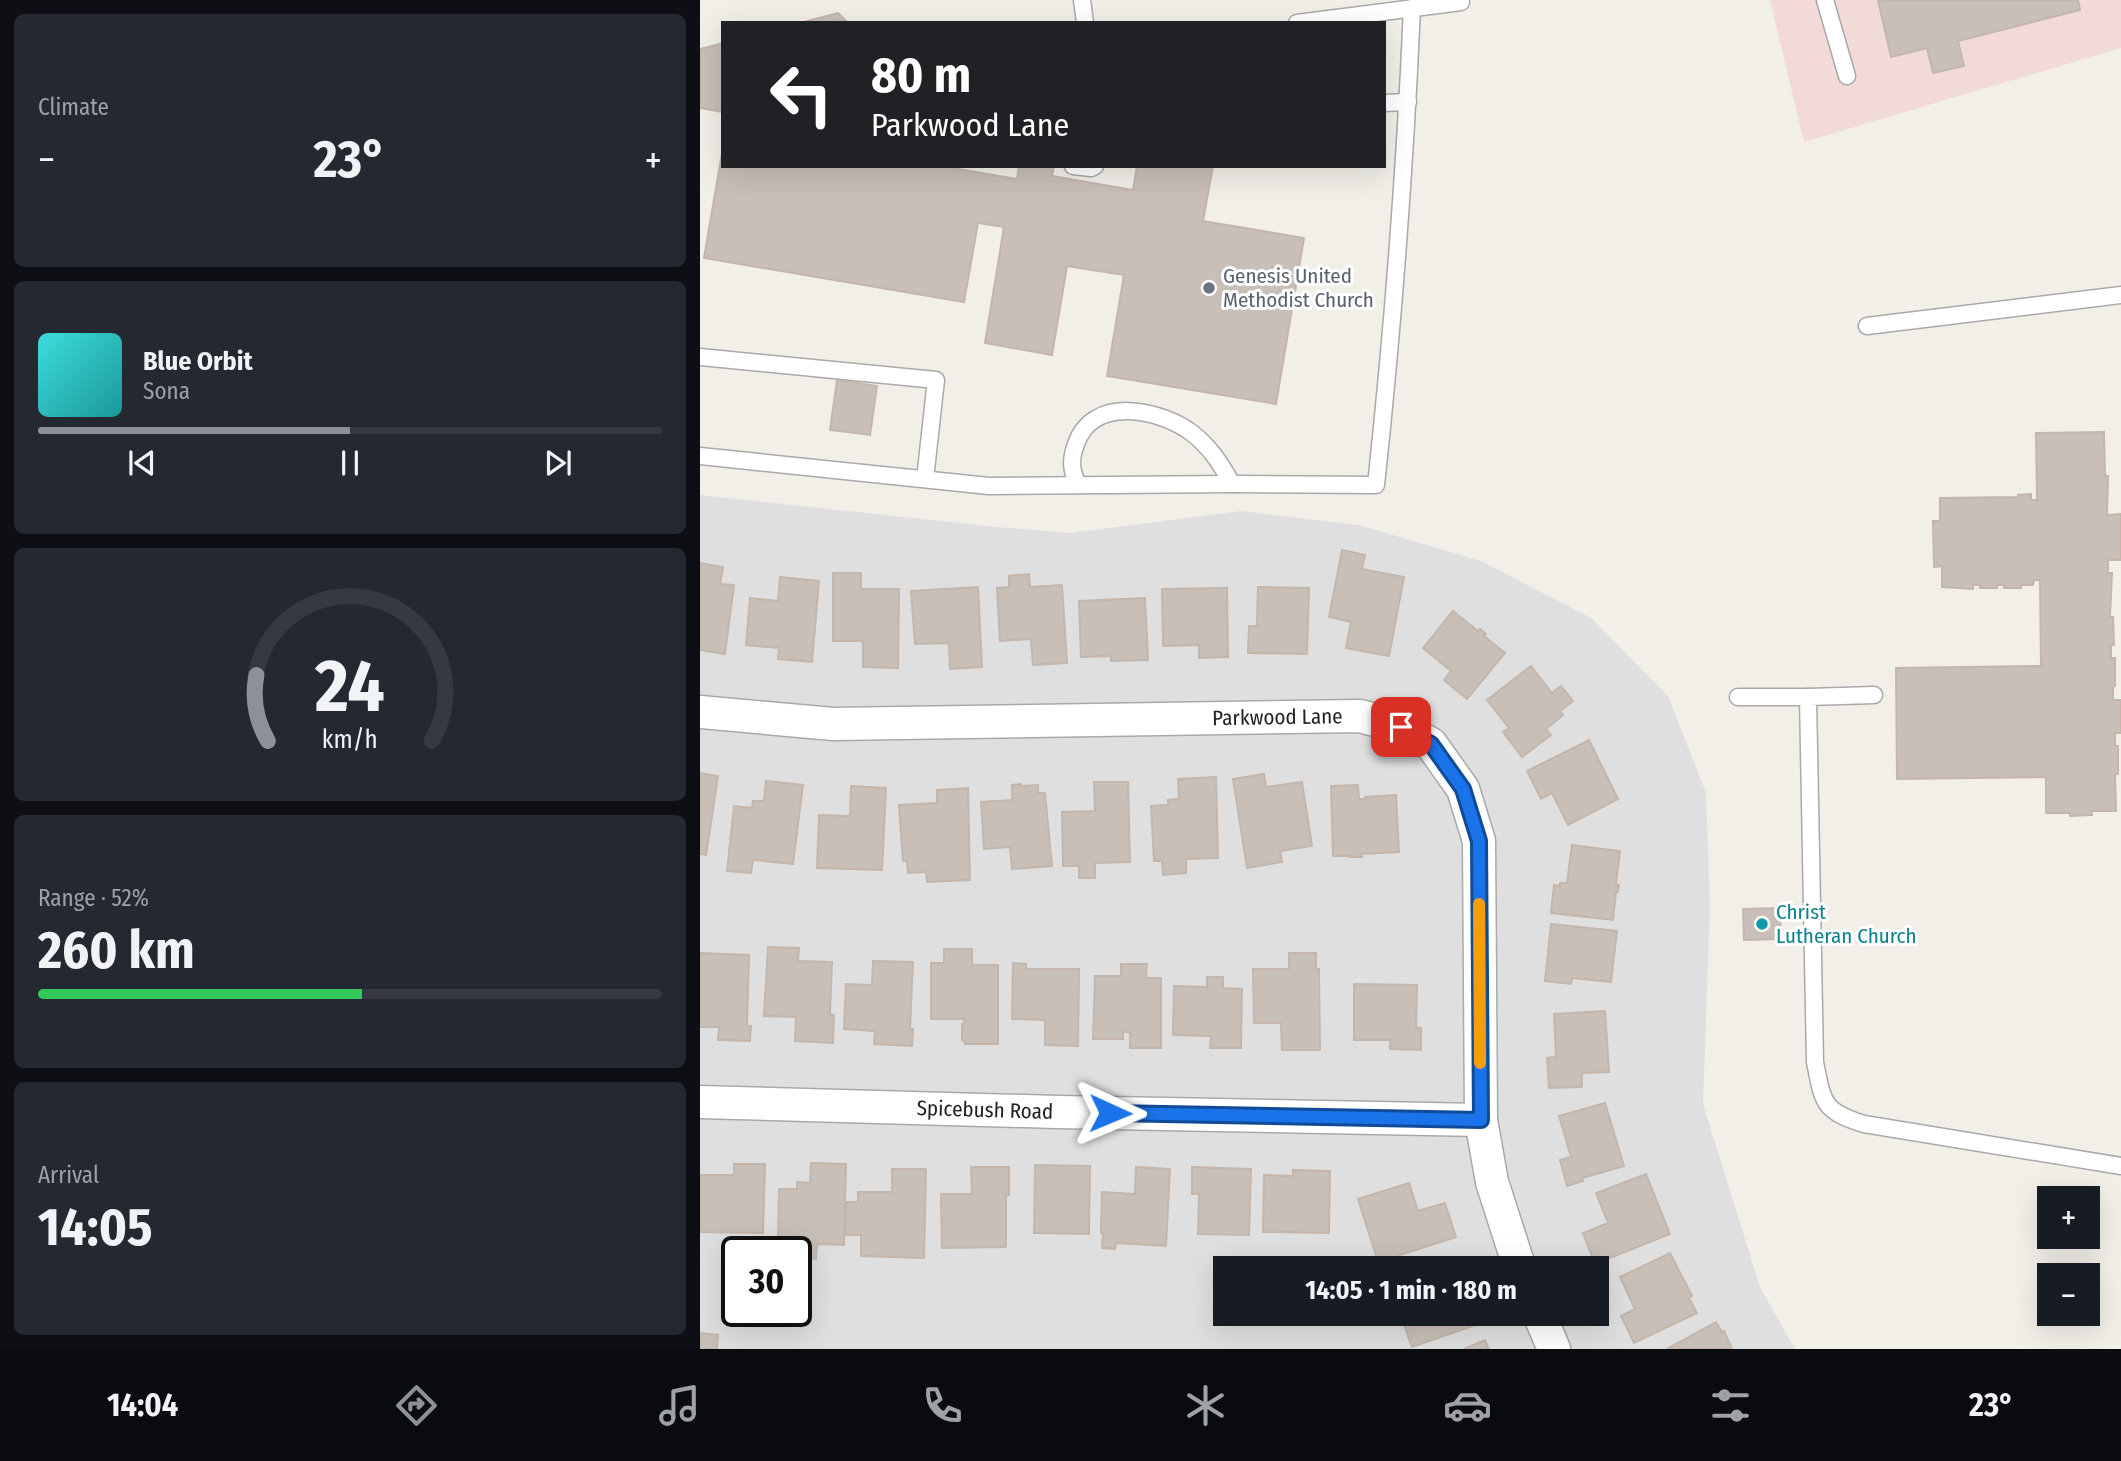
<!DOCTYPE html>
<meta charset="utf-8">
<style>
body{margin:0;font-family:"Fira Sans Condensed",sans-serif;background:#242831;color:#f1f3f6;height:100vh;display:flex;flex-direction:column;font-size:26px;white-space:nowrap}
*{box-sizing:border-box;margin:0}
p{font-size:23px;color:#9ea1a6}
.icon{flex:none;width:38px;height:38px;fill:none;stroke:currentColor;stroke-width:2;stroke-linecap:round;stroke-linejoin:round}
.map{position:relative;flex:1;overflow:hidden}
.details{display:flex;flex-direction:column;gap:14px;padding:14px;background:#0d0f14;width:700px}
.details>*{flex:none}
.hud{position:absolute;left:21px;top:21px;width:665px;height:147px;border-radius:0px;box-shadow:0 7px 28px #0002;background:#202124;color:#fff;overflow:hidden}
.controls{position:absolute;left:1337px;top:1186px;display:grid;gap:14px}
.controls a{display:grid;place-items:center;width:63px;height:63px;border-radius:0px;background:#171b24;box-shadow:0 7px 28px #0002;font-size:35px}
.speed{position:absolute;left:21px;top:1236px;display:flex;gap:14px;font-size:35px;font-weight:700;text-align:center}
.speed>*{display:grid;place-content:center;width:91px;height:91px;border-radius:50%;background:#171b24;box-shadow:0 7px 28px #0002;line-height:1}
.speed .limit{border:4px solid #111;border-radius:10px;background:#fff;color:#111}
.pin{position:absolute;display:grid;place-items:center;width:60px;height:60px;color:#fff;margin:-30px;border-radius:14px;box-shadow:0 4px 10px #0006}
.me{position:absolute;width:77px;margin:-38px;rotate:91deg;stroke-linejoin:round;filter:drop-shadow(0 0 5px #0008)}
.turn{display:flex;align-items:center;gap:24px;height:147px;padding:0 35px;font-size:32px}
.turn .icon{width:91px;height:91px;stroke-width:2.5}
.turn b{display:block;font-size:49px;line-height:60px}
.big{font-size:52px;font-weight:700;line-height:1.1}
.details .card{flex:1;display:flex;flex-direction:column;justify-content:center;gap:10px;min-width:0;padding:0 24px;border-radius:10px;background:#242831}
.details .dial{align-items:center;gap:0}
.dial svg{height:182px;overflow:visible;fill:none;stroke:#363941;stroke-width:7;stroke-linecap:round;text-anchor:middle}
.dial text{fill:#f1f3f6;stroke:none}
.song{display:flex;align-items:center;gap:21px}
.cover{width:84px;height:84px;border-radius:10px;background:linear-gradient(135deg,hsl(180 70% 55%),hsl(180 70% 35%))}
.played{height:7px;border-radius:4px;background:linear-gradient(90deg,#8c9099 50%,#363941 50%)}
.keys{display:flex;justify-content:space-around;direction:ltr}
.heat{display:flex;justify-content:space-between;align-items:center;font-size:38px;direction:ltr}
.charge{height:10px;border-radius:5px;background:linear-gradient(90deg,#34c759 52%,#363941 0)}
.trip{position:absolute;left:513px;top:1256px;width:396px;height:70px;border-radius:0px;background:#171b24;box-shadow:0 7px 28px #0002;font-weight:700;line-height:70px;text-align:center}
.tab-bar{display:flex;height:112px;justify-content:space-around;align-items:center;background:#090b0e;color:#9ea1a6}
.tab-bar .icon{width:49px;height:49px}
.tab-bar .active{color:#8c9099}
.tab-bar b{font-size:32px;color:#f1f3f6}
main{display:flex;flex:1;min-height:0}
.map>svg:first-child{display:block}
.residential{fill:#e0dfdf;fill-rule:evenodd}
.commercial{fill:#f2dad9}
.building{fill:#c7bfb8;stroke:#c4b6ab;stroke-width:2}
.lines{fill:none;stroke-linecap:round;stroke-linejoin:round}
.lane-casing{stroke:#a9a9a9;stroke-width:19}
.street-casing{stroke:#a9a9a9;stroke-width:35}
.lane{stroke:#fff;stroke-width:16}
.street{stroke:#fff;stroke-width:32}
.route-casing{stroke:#114b97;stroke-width:18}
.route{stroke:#1a73e8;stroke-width:12}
.slow{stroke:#f59e0b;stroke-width:12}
.worship-dot{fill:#6b7280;stroke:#fff;stroke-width:2.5}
.culture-dot{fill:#0f9aa8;stroke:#fff;stroke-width:2.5}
.labels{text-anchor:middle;stroke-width:6;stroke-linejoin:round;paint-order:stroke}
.worship-label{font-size:21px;fill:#5b616d;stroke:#fff;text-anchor:start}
.street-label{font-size:21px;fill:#222;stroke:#fff}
.culture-label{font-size:21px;fill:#0d838f;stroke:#fff;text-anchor:start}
</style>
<main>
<section class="details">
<div class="card"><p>Climate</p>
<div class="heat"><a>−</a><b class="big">23°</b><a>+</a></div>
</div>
<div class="card">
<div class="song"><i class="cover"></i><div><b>Blue Orbit</b><p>Sona</p></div></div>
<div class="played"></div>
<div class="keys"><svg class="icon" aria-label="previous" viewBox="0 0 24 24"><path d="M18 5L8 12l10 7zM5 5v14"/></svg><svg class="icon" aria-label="pause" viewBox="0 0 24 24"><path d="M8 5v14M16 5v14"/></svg><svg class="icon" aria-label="next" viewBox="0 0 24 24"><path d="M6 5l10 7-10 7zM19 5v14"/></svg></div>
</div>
<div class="card dial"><svg viewBox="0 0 100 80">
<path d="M14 69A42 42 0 1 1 86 69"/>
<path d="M14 69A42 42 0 0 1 9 40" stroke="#8c9099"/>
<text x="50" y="56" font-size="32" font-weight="700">24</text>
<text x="50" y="72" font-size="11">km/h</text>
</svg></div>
<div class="card"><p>Range · 52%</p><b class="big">260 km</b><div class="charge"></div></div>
<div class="card"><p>Arrival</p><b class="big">14:05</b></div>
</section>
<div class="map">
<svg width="1421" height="1349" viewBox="0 0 1421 1349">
<rect width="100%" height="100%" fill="#f2efe9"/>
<!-- residential -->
<path class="residential" d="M0,495l297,32 73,6 171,-22 118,14 122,36 110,57 77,78 38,97 4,111 -7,200 57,183 35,62h-1095zM37,1251h59v60h-59zM525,1269h371v45h-371z"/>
<!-- commercial -->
<polygon class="commercial" points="1070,0 1421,0 1421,48 1104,142"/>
<!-- building -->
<g class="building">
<polygon points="1178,0 1378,0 1380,10 1258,41 1264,66 1233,73 1227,48 1191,57"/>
<polygon points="138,13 148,23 100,23"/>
<polygon points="23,43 23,112 0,108 0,49"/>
<polygon points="23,147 23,166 240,166 317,179 319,166 354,166 352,176 433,190 437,166 513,166 503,221 604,238 576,404 407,376 424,275 367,266 352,355 285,343 304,227 278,223 264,302 4,258"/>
<polygon points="137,380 177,386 170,435 130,430"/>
<polygon points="1404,432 1405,476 1408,476 1407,515 1421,514 1421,560 1408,560 1408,573 1412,573 1410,617 1413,617 1414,645 1411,645 1411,658 1415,658 1415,686 1413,687 1413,700 1421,700 1421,733 1415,733 1415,746 1418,746 1418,774 1415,774 1416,811 1391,811 1392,815 1370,816 1370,813 1346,813 1346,777 1197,779 1196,668 1341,666 1340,580 1334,580 1333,585 1321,585 1321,588 1304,588 1304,585 1297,585 1297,588 1280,588 1280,585 1273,585 1273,589 1242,587 1242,566 1234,567 1233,521 1240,521 1240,498 1318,497 1318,495 1331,494 1331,500 1337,500 1336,433"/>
<polygon points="642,550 665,555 662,569 704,577 689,656 646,648 651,622 629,617"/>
<polygon points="0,563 23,567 20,584 34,585 25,654 0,650"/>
<polygon points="133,573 161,573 161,589 199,589 198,668 163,667 163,641 133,641"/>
<polygon points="329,574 330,587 362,585 367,663 333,665 331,639 300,641 297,588 309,587 309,576"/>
<polygon points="80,577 119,581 112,662 78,659 79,648 46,645 50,598 78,601"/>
<polygon points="278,587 282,667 250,669 249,643 215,644 211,591"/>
<polygon points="558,587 609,588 607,654 548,653 549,626 557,626"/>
<polygon points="527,588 528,657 499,658 499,645 463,646 462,589"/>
<polygon points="445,598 448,660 411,661 411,656 381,657 379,601"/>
<polygon points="753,611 778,631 780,629 786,634 784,636 805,653 767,699 744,680 751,671 723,648"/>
<polygon points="831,666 852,693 861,686 873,701 860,711 863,715 846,729 851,735 822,757 803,732 809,728 787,700"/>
<polygon points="889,740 918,799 868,825 852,793 841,799 827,771"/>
<polygon points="0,773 18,776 6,855 0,854"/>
<polygon points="564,774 566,787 602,782 612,846 580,851 582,862 547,868 533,779"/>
<polygon points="516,777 518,858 486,859 486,873 463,875 462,861 454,861 451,806 468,805 468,800 479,799 478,779"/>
<polygon points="66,781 103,785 93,864 53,860 51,873 27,871 34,806 52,808 53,801 64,801"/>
<polygon points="394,782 428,782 430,862 395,863 395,878 379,878 379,866 363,866 362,812 395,811"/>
<polygon points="321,784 321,786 338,785 338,793 345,793 352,866 312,869 310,847 284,849 281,802 312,800 312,785"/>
<polygon points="658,785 659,799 665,799 665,797 696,795 699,852 661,854 662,857 650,857 650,856 633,856 631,786"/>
<polygon points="151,786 186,788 182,870 117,868 119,815 150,816"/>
<polygon points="268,788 270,880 227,882 226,872 208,873 207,861 203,861 199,805 237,803 237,790"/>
<polygon points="872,845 920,851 916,884 919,885 918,892 916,892 913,920 851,913 854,885 860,886 860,883 867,883"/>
<polygon points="1080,908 1081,939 1044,940 1043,909"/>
<polygon points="851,924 917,931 911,982 872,978 871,984 845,981"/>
<polygon points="68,947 99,948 98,961 132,962 130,1014 134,1015 133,1043 95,1041 96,1017 64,1016"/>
<polygon points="244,949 272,949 272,965 298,965 298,1044 265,1044 264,1041 262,1040 262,1024 264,1024 264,1019 231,1019 231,963 244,963"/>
<polygon points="0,953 49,955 47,1026 51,1026 50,1041 18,1040 19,1027 0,1027"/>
<polygon points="589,953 616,953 616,969 619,969 620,1050 582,1050 581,1023 554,1023 553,969 589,969"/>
<polygon points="173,961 213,962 210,1029 213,1029 212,1046 174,1044 175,1031 144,1029 146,984 172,985"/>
<polygon points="313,963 326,964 326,969 379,969 378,1046 345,1045 345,1020 312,1019"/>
<polygon points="421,964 447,964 446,978 461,978 461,1048 430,1048 430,1032 423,1032 423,1039 393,1039 395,976 421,976"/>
<polygon points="507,977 523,977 523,988 542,989 541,1048 510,1048 511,1036 473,1035 474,986 507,987"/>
<polygon points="654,984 717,985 716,1028 721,1028 721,1050 690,1049 690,1040 654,1040"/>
<polygon points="905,1011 909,1072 882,1073 882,1087 849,1088 847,1058 856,1057 854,1014"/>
<polygon points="905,1103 924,1166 882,1178 883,1181 867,1186 860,1160 871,1157 859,1116"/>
<polygon points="111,1163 146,1164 144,1245 117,1244 116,1259 96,1258 96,1251 91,1251 91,1244 78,1244 79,1189 97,1189 97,1182 110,1183"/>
<polygon points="34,1164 65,1164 63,1233 0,1232 0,1175 34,1175"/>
<polygon points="335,1165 390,1166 389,1234 334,1233"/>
<polygon points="271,1167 309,1167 309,1195 306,1195 306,1247 242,1248 241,1194 272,1194"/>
<polygon points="436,1167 470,1169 466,1246 416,1243 415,1249 402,1248 403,1233 401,1233 402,1192 435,1194"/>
<polygon points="492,1167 551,1169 549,1235 498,1234 499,1194 492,1194"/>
<polygon points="192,1169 226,1169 224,1258 161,1256 161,1235 146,1235 146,1202 158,1202 158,1192 192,1192"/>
<polygon points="593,1170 630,1171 629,1233 563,1232 564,1175 593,1176"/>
<polygon points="946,1174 970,1234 895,1264 883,1233 908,1223 896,1193"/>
<polygon points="709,1183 718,1211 745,1203 756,1237 678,1262 658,1199"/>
<polygon points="970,1253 992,1296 989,1298 997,1313 934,1343 921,1316 935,1309 920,1277"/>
<polygon points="700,1314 781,1314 784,1322 712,1347"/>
<polygon points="1016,1322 1022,1332 1024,1331 1032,1349 967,1349"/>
<polygon points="0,1333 18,1335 17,1349 19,1349 0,1349"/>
<polygon points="785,1340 789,1349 764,1349"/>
</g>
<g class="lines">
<defs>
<g id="lane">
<polyline points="382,0 385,23"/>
<polyline points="1125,0 1147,76"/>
<polyline points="597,23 761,2"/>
<polyline points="684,103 708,102"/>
<polyline points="373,166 391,168 395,166"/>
<polyline points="1167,326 1421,295"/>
<polyline points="0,357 236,380 225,479"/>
<path d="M0,456l289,30 243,-2 144,1c17,-158 29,-317 36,-477"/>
<path d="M378,485c-7,-15 -8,-25 -2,-41 17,-49 84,-35 116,-11 18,14 29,31 40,51"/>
<path d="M1174,695l-66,2 7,365c8,40 7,49 49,62l257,42"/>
<polyline points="1038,697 1108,697"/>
</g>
<g id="street">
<path id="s1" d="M0,712l133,12 527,-8 41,11 30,17 32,45 16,52 2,279 11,62 28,87"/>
<path id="s2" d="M0,1102l357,10 424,8"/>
<polyline points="839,1314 854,1349"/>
</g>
</defs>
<!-- lane casing -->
<use href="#lane" class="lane-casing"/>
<!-- street casing -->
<use href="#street" class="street-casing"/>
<!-- lane -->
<use href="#lane" class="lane"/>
<!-- street -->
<use href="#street" class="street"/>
</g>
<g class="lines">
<defs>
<polyline id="route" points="410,1113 781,1120 779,841 763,789 731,744 701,727"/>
</defs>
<!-- route casing -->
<use href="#route" class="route-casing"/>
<!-- route -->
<use href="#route" class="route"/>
<!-- slow -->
<polyline class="slow" points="779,904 780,1063"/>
</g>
<!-- markers -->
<circle class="worship-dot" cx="509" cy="288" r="7"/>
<circle class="culture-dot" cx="1062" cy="924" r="7"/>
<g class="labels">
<!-- worship labels -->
<g class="worship-label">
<text x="523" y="283">Genesis United<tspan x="523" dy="24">Methodist Church</tspan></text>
</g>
<!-- street labels -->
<g class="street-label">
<text dy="7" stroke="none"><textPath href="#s1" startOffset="578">Parkwood Lane</textPath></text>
<text dy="7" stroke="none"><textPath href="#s2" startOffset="285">Spicebush Road</textPath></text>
</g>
<!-- culture labels -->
<g class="culture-label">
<text x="1076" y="919">Christ<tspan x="1076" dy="24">Lutheran Church</tspan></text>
</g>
</g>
</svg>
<div class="controls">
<a>+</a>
<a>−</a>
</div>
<div class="speed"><div class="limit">30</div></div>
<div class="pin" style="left:701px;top:727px;background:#d93025"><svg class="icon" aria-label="arrive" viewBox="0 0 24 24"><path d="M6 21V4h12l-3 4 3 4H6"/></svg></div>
<svg class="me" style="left:410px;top:1113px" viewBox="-20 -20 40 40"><path d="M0-17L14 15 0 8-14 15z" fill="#1a73e8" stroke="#fff" stroke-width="4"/></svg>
<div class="trip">14:05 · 1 min · 180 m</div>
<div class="hud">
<div class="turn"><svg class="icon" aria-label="left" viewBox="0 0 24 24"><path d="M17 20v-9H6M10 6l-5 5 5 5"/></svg><div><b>80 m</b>Parkwood Lane</div></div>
</div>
</div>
</main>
<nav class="tab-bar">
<b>14:04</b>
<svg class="icon active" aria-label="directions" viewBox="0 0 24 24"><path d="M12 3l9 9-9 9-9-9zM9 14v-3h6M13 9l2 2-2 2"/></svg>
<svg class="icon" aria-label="music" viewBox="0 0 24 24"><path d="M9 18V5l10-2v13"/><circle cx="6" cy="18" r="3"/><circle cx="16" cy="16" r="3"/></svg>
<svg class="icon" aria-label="phone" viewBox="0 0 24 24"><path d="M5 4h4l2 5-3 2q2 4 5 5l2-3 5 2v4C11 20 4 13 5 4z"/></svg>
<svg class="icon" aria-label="climate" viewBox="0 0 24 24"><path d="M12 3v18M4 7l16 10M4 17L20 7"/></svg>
<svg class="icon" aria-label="car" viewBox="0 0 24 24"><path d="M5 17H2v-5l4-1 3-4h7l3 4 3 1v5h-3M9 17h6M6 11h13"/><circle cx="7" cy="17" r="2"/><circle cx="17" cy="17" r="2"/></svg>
<svg class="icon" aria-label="filters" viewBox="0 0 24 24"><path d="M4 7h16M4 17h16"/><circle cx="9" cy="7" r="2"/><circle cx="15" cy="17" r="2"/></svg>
<b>23°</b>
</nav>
